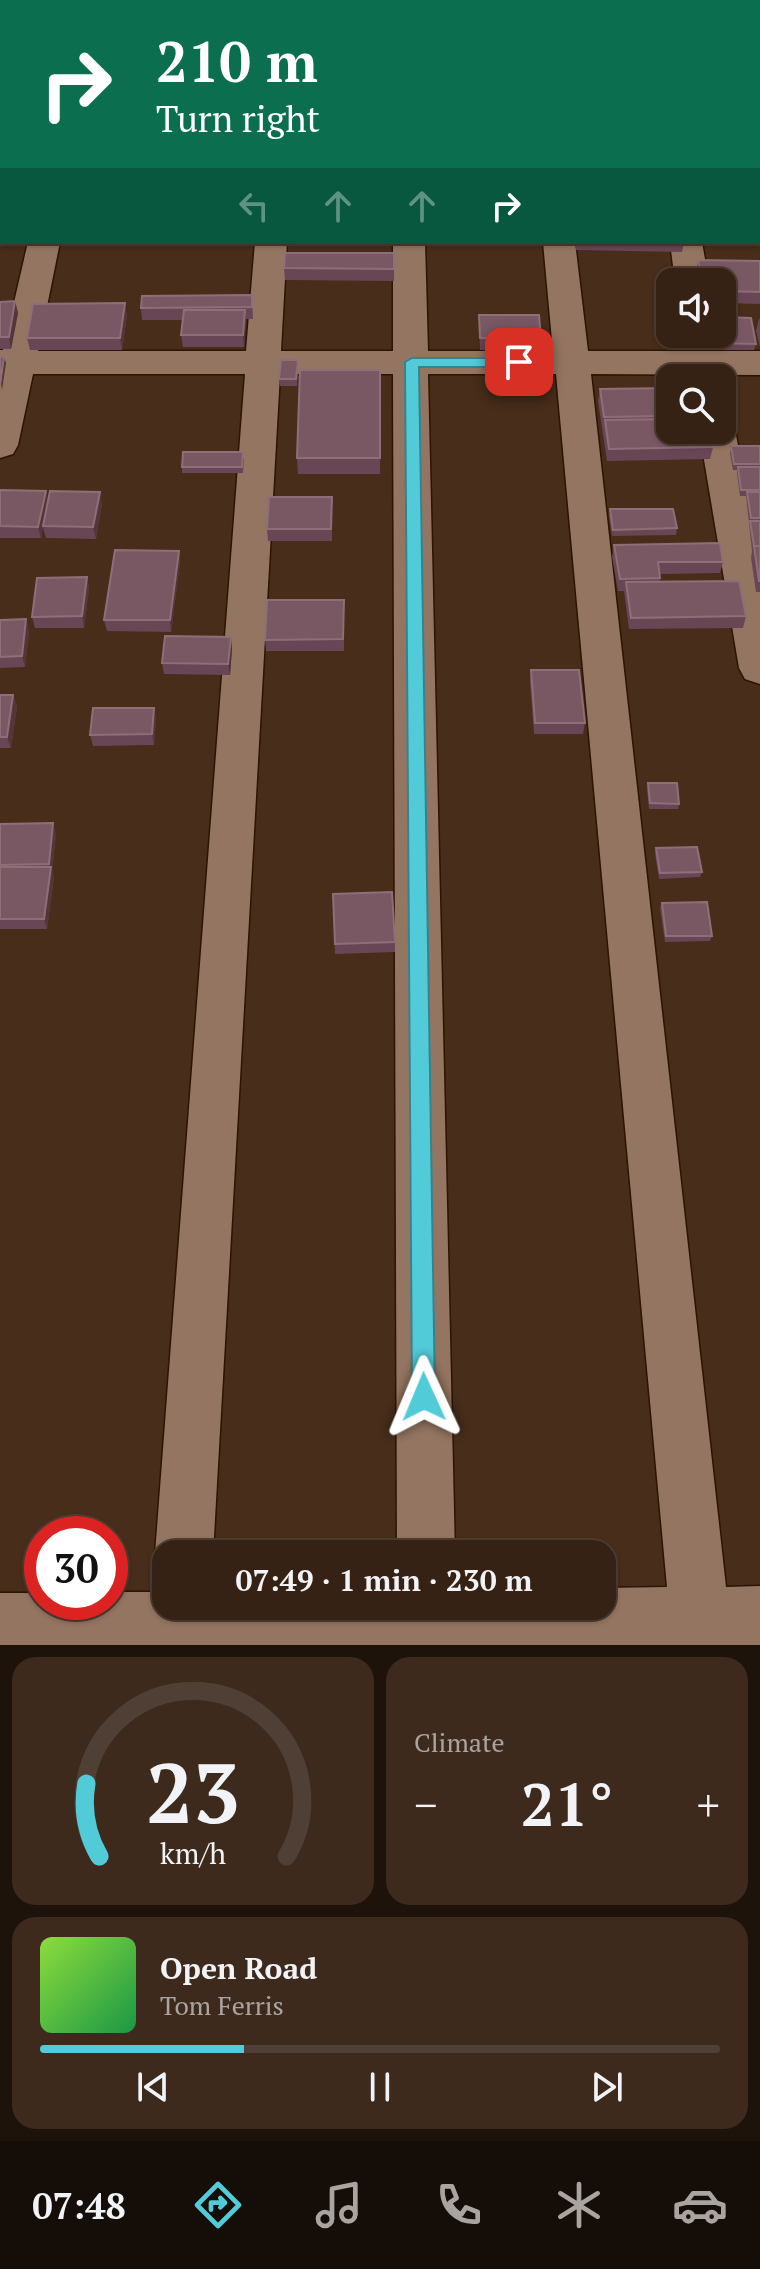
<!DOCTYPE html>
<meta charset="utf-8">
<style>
body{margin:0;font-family:"PT Serif",serif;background:#3d2a1d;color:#f1f3f6;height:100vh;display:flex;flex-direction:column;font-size:30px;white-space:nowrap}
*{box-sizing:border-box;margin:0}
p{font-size:26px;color:#aaa4a0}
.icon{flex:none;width:44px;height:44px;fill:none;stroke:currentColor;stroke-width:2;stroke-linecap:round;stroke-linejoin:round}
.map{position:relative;height:1645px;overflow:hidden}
.sheet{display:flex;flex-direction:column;gap:12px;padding:12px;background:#1d130b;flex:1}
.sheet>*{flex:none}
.hud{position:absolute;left:0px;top:0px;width:760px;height:244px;box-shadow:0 2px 6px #0004,0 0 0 2px #4f3f34;background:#0b6e4f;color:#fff;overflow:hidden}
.tools{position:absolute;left:656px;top:268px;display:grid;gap:16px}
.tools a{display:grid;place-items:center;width:80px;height:80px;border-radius:16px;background:#352214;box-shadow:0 2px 6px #0004,0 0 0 2px #4f3f34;font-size:40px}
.speed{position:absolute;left:24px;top:1516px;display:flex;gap:16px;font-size:40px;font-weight:700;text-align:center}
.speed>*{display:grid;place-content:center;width:104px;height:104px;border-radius:50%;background:#352214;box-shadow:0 2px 6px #0004,0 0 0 2px #4f3f34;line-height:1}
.speed .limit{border:12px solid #d22;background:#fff;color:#111}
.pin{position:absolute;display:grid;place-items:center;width:68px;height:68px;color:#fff;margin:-34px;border-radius:16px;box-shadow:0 4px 12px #0006}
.me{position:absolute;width:88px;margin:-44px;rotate:359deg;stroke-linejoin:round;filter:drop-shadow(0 0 6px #0008)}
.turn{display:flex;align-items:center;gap:28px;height:168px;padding:0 24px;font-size:36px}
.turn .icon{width:104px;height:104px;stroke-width:2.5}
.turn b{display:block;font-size:56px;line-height:68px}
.lanes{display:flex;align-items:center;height:76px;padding:0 24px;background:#0003;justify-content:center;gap:40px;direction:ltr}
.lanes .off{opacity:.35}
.big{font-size:60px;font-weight:600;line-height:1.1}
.sheet .tile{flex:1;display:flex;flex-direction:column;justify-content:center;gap:12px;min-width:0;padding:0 28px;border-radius:24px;background:#3d2a1d}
.sheet .dial{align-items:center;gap:0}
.dial svg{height:208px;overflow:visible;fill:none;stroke:#4f3f34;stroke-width:7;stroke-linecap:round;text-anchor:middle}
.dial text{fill:#f1f3f6;stroke:none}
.song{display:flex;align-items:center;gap:24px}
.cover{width:96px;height:96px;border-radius:12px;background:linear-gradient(135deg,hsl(90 70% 55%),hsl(140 70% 35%))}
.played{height:8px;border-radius:4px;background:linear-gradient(90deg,#52cbd9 30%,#4f3f34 30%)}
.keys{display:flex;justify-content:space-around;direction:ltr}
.heat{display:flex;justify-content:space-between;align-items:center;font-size:44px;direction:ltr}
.sheet .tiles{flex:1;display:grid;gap:12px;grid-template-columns:1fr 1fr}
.tile:last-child{grid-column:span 2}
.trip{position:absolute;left:152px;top:1540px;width:464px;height:80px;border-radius:24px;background:#352214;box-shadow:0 2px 6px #0004,0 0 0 2px #4f3f34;font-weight:600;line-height:80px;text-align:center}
.tabs{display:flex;height:128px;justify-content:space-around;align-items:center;background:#150e08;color:#aaa4a0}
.tabs .icon{width:56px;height:56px}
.tabs .selected{color:#52cbd9}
.tabs b{font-size:36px;color:#f1f3f6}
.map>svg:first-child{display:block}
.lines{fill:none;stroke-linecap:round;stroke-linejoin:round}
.minor-casing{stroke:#2d1403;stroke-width:3}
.minor{fill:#947561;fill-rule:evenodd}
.wall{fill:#694655}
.shaded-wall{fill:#553537}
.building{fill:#795864;stroke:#8e6f77;stroke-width:2}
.route{fill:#52cbd9;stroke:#35848d;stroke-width:2}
</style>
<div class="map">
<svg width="760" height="1645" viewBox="0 0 760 1645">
<rect width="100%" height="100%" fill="#472d1a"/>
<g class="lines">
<defs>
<g id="minor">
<rect x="80" y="0" width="28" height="2"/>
<rect x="166" y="0" width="28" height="2"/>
<rect x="273" y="0" width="28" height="2"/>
<rect x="388" y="0" width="28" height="2"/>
<rect x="518" y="0" width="28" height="2"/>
<polygon points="632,0 660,0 661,2 633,2"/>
<polygon points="723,0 751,0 752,2 724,2"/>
<rect x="758" y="36" width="2" height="18"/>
<rect x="0" y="37" width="2" height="18"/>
<polygon points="758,75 760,76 760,101 758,101"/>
<polygon points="28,242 60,242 38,351 246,351 255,242 287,242 281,351 393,351 393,242 425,242 428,351 553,351 543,242 575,242 588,351 760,351 760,375 591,374 726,1587 760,1586 760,1645 0,1645 0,1593 42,1593 42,1602 110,1602 110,1592 166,1592 166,1606 602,1606 602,1588 667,1587 556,374 428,374 455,1554 397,1554 393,374 280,374 213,1554 166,1554 166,1576 164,1574 155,1554 245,374 33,374 18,445 13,454 0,458 0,350 3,350"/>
<polygon points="670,242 702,242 709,282 675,282"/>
<polygon points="722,419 730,421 735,430 760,560 760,684 745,679 739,668 699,430 722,430"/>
</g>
</defs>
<!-- minor casing -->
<use href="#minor" class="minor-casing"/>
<!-- minor -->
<use href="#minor" class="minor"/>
</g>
<!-- wall -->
<g class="wall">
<rect x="135" y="0" width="35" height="2"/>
<polygon points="344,0 387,0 387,1"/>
<rect x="0" y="94" width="2" height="47"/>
<polygon points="576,242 684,242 682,252 576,250"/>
<polygon points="394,253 394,281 285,280 284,268"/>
<polygon points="698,260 760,261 760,304 722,303 722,282 697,282 696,272"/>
<polygon points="252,295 253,319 246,319 244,347 183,347 181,335 183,320 142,320 141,308"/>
<polygon points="15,301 18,313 11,349 0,349 0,302"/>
<polygon points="127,315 122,350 30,350 27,338"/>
<polygon points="479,315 541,339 539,351 480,350"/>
<polygon points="759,319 760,319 760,347 756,331"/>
<polygon points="711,334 722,334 756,344 754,350 713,350"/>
<polygon points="298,367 297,386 280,386 279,379"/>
<polygon points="380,370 380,474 298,474 297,458"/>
<polygon points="670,388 670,430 713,447 710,459 607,461 598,401 600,389"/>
<polygon points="731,446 760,446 760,592 756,592 751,558 752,551 746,496 740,496 737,473 737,470 733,470 730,453"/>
<polygon points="244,458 243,473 182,473 182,467"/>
<polygon points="0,490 46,491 48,501 102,504 96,539 46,538 43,528 41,538 0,538"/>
<polygon points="332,497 332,541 268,541 267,529"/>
<polygon points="610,509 677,528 676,535 612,536 609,516"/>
<polygon points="614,545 723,562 720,573 660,574 660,582 746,616 743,628 629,629 624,591 618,591 612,557"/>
<polygon points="179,551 180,562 171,632 107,631 104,620"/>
<polygon points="87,577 89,589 84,628 35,628 32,617"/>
<polygon points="344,600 344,651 266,651 265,640"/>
<polygon points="26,619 29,631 25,667 0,668 0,620"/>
<polygon points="231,637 232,649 230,675 164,674 162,663"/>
<polygon points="531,670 585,723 583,734 534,734 530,681"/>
<polygon points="0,695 13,695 17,706 11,748 0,748"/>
<polygon points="156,719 154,745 93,746 90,735"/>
<polygon points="648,783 679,804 678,809 649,809 647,789"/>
<polygon points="0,824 56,833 52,872 54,877 47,929 0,929"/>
<polygon points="656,848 702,872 700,877 659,879 655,854"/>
<polygon points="333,894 395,942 395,952 335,954"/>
<polygon points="662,903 712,936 710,941 665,942 660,908"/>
</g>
<!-- shaded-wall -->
<g class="shaded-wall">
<polygon points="15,301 18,313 11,349 9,337"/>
<polygon points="125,303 127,315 122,350 120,338"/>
<polygon points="245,310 246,322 244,347 243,335"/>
<polygon points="4,357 6,363 2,390 1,384"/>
<polygon points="46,491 48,502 41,538 38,527"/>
<polygon points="100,492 102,504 96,539 93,527"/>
<polygon points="179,551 180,562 171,632 170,620"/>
<polygon points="87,577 89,589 84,628 82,616"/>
<polygon points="26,619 29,631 25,667 22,656"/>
<polygon points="231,637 232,649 230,675 228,664"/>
<polygon points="13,695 17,706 11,748 7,737"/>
<polygon points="154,708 156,719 154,745 152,734"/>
<polygon points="53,823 56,833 52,872 54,877 47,929 44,919 51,870 49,864"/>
</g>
<!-- building -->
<g class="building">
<polygon points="244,0 272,0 272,2 243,2"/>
<rect x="421" y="0" width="35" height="2"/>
<rect x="553" y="0" width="31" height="2"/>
<rect x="0" y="94" width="2" height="35"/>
<polygon points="758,139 760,147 760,167 758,167"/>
<rect x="758" y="169" width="2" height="22"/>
<polygon points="285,253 394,253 394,269 284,268"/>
<polygon points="698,260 760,261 760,292 722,291 722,282 702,282"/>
<polygon points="252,295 252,307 141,308 142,296"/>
<polygon points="15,301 9,337 0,337 0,302"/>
<polygon points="125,303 120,338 27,338 33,304"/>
<polygon points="184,310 245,310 243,335 181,335"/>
<polygon points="479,315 539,315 541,339 480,338"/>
<polygon points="722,317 751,318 756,344 715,343 713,334 722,334"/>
<polygon points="0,357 4,357 0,384"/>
<polygon points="281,360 298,360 296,379 279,379"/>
<polygon points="300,370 380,370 380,458 297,458"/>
<polygon points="670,388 670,416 604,417 600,389"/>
<polygon points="670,419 670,430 709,430 713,447 609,449 605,420"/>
<polygon points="731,446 760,446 760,464 734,464"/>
<polygon points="183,452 243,452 242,467 182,467"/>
<polygon points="738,467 760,467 760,490 741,490"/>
<polygon points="0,490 46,491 38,527 0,526"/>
<polygon points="50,491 100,492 93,527 43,526"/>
<polygon points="747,492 760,492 760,518 751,518"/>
<polygon points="269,497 332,497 331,529 267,529"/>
<polygon points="610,509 673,509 677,528 613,530"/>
<polygon points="750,521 760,521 760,546 754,546"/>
<polygon points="720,543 723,562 658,562 660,578 620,579 614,545"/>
<polygon points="754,546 760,546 760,581 759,581"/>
<polygon points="115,550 179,551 170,620 104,620"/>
<polygon points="87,577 82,616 32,617 37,578"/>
<polygon points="739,581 746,616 631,618 626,582"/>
<polygon points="267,600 344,600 343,639 265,640"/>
<polygon points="26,619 22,656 0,657 0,620"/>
<polygon points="165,636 231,637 228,664 162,663"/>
<polygon points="531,670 579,670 585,723 535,723"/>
<polygon points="0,695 13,695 7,737 0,737"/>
<polygon points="93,708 154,708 152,734 90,735"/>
<polygon points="648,783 677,783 679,804 650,803"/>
<polygon points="53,823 49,864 0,865 0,824"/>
<polygon points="697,847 702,872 660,873 656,848"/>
<polygon points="0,867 51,867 44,919 0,919"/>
<polygon points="392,892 395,942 335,944 333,894"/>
<polygon points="707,902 712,936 666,936 662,903"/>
</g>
<!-- route -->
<polygon class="route" points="412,358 519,358 526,362 519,367 419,367 435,1397 432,1405 424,1409 416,1405 412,1397 405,362"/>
</svg>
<div class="tools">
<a><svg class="icon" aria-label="sound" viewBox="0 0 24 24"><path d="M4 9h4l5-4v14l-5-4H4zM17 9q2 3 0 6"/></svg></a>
<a><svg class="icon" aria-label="search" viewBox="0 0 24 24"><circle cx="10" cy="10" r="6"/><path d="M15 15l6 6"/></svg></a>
</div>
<div class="speed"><div class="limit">30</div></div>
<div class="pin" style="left:519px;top:362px;background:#d93025"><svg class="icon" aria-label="arrive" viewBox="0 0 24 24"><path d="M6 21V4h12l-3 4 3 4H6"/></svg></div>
<svg class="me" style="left:424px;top:1397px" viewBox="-20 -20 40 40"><path d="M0-17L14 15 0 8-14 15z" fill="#52cbd9" stroke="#fff" stroke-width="4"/></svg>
<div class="trip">07:49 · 1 min · 230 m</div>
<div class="hud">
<div class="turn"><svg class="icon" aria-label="right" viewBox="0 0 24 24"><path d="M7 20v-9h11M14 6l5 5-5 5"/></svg><div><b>210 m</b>Turn right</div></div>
<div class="lanes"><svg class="icon off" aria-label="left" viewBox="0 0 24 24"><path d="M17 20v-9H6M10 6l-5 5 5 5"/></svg><svg class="icon off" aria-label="ahead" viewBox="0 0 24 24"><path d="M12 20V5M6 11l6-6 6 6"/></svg><svg class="icon off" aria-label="ahead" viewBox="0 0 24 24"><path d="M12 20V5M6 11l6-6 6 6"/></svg><svg class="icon" aria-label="right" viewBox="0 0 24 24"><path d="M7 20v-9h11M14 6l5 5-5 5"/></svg></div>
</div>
</div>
<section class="sheet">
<div class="tiles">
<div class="tile dial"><svg viewBox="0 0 100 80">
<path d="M14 69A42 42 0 1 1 86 69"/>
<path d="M14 69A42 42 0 0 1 9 41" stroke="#52cbd9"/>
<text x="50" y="56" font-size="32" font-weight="700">23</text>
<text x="50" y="72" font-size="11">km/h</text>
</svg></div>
<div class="tile"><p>Climate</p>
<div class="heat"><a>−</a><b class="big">21°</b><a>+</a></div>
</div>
<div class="tile">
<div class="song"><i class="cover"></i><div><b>Open Road</b><p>Tom Ferris</p></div></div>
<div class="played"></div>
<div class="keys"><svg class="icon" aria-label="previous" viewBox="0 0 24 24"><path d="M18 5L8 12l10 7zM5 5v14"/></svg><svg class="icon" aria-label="pause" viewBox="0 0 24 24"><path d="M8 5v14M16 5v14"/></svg><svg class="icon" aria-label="next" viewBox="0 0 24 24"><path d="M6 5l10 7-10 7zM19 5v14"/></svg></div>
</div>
</div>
</section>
<nav class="tabs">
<b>07:48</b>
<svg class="icon selected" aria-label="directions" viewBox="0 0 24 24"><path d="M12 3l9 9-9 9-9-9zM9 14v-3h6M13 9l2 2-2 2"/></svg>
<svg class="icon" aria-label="music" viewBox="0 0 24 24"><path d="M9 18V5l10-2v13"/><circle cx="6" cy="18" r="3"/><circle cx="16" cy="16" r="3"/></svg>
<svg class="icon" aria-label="phone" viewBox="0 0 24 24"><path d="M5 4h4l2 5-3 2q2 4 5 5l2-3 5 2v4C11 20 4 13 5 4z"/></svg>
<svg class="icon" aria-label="climate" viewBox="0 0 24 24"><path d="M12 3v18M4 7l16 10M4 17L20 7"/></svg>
<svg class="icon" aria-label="car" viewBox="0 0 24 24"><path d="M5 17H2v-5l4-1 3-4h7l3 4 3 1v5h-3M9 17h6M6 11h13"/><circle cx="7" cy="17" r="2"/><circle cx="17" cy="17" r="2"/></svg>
</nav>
